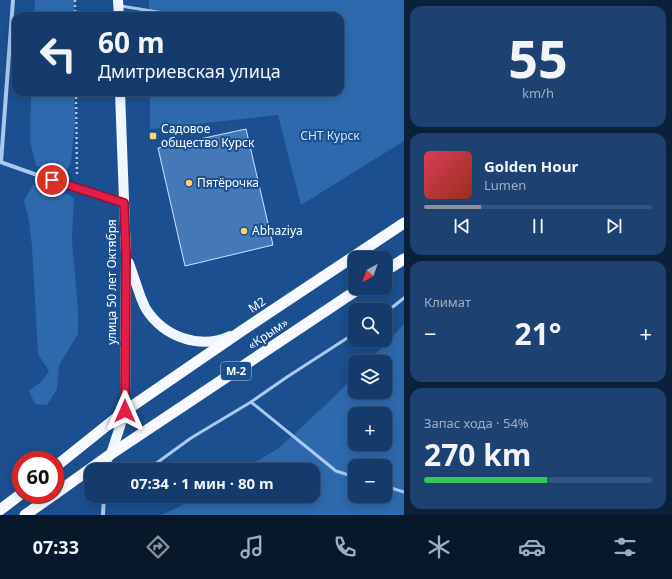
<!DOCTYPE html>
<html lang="ru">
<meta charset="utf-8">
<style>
body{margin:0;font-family:"Noto Sans",sans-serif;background:#1d4271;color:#f1f3f6;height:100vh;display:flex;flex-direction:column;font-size:15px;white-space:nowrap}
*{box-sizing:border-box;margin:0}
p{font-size:13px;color:#9dadc1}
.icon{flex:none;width:22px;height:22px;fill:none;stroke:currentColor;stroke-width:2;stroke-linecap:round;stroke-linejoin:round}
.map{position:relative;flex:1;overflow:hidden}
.sheet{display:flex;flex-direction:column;gap:6px;padding:6px;background:#0b203b;width:268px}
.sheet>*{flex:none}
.top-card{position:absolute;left:12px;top:12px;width:332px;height:84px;border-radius:12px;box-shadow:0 2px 10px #0003,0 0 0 1px #33557e;background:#143b6b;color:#f1f3f6;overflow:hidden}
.needle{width:26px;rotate:220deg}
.controls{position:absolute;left:348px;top:251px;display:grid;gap:8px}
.controls a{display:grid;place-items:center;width:44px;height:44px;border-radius:8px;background:#143b6b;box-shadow:0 2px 10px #0003,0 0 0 1px #33557e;font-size:20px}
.speed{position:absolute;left:12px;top:451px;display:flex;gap:8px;font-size:20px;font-weight:700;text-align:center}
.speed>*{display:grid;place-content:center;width:52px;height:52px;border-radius:50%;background:#143b6b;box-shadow:0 2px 10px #0003,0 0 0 1px #33557e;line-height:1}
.speed .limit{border:6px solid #d22;background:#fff;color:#111}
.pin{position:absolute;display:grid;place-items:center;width:34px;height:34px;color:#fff;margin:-17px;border:2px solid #fff;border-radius:50%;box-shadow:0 1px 4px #0007}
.me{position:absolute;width:44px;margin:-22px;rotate:0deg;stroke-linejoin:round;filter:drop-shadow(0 0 3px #0008)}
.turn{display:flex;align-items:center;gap:14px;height:84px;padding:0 20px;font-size:18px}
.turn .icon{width:52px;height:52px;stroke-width:2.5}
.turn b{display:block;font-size:28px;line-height:34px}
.big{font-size:30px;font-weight:700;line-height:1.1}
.sheet .widget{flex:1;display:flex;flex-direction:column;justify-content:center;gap:6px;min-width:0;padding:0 14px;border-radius:12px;background:#1d4271}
.sheet .dial{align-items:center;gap:0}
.dial b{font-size:52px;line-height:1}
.song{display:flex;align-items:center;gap:12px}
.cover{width:48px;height:48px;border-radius:6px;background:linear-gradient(135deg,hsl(350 70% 55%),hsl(10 70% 35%))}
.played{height:4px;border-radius:2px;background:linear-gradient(90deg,#8c9099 25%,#33557e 25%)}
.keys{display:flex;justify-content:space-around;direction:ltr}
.heat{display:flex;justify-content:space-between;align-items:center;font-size:22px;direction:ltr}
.charge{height:6px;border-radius:3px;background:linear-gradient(90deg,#34c759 54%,#33557e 0)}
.trip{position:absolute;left:84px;top:463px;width:236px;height:40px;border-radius:12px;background:#143b6b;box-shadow:0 2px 10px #0003,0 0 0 1px #33557e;font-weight:700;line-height:40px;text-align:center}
.tab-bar{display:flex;height:64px;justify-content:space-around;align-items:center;background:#08182b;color:#9dadc1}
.tab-bar .icon{width:28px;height:28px}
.tab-bar .current{color:#8c9099}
.tab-bar b{font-size:18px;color:#f1f3f6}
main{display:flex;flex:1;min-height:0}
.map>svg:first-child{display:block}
.green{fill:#2e69ad;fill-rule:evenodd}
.building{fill:#4478b7;stroke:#cfe3fa}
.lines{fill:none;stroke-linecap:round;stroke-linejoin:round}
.path{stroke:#a9c9ee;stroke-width:2.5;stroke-dasharray:2 3;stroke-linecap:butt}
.service{stroke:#a9c9ee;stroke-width:3}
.minor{stroke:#a9c9ee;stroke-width:4}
.primary{stroke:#f0f6ff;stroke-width:10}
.trunk{stroke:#f8faff;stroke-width:11}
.route-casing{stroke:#92132f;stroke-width:10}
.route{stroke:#e11d48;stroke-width:7}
.poi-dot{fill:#ffd166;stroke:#1b4f8f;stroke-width:1.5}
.labels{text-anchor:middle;stroke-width:4;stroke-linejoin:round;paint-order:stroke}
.shield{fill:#1b4f8f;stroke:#bbcadd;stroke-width:1}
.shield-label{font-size:11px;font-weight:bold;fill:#fff}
.poi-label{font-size:12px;fill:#fff;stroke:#1b4f8f;text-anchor:start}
.park-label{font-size:12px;fill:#cfe3fa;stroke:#1b4f8f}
.street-label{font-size:12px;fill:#fff;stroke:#1b4f8f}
</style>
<main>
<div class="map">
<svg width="404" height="515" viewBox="0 0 404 515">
<rect width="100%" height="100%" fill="#1b4f8f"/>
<!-- green -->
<g class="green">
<polygon points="35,0 74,0 74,16 34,16"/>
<polygon points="149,0 404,0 404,141 301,205 278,115 150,129 150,92 340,92 340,16 149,16"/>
<polygon points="31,92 74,92 75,122 71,163 63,175 36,166 30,141"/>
<polygon points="33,185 56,188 74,198 72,240 78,310 78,334 59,365 57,389 47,405 35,404 29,391 42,381 49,371 38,354 32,247 29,221 24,200"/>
<path d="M404,324v191h-243l18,-8 18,-11h116v-26h-71l37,-22 58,-54 18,-19v17h30v-30h-17zM355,414h30v30h-30zM355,466h30v30h-30z"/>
</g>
<!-- building -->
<polygon class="building" points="246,129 273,245 185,266 158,148"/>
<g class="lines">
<!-- path -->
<g class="path">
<polyline points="75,0 75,16"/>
<polyline points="76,92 77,175"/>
</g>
<!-- service -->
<g class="service">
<polyline points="121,6 182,16"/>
<polyline points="385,313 404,298"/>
<polyline points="251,402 336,471 355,477"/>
<polyline points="147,470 191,438 251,402 287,377 355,333"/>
<polyline points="385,486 404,492"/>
<polyline points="103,500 109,496"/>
</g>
<!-- minor -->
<g class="minor">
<polyline points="0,162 77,189 124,203"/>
<polyline points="1,162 13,0"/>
<polyline points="108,470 111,457"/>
<polyline points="103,515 104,496"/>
</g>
<!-- primary -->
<g class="primary">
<polyline points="118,0 119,16"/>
<path d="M129,263c4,12 8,23 12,35 2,4 3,8 5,11 18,28 54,41 84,27"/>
<polyline points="111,454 125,411 126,254 120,92"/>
</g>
<!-- trunk -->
<g class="trunk">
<polyline points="385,271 404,259"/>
<polyline points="55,467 125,411 243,330 404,223"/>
<polyline points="55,494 111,454 360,288"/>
<polyline points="0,510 21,494"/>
<polyline points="25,515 55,494"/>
</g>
</g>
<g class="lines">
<defs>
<polyline id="route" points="52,180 124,203 126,254 125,411"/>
</defs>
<!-- route casing -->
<use href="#route" class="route-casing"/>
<!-- route -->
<use href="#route" class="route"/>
</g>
<!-- markers -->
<g class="poi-dot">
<rect x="149" y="132" width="8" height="8" rx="2"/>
<circle cx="189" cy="183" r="4"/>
<circle cx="244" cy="231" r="4"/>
</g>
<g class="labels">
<!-- shield labels -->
<rect class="shield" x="221" y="362" width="30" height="18" rx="3"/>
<g class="shield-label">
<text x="236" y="375">М-2</text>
</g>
<!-- poi labels -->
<g class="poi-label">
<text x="161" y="133">Садовое<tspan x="161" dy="14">общество Курск</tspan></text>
<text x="197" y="187">Пятёрочка</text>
<text x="252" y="235">Abhaziya</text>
</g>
<!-- park labels -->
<g class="park-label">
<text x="330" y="140">СНТ Курск</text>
</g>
<!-- street labels -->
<g class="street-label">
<text transform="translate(112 282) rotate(-90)" y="4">улица 50 лет Октября</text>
<text transform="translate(257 305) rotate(-34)" y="4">М2</text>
<text transform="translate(268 334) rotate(-34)" y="4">«Крым»</text>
</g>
</g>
</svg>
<div class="controls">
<a><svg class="needle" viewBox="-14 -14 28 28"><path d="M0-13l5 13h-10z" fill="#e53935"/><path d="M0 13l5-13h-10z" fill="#9dadc1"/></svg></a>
<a><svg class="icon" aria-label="search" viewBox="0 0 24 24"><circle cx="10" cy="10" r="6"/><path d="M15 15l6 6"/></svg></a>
<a><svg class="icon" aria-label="layers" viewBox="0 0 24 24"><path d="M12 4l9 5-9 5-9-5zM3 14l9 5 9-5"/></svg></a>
<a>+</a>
<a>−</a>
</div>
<div class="speed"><div class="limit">60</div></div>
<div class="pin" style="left:52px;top:180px;background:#d93025"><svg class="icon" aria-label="arrive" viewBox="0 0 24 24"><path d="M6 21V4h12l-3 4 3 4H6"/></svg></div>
<svg class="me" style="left:125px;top:411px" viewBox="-20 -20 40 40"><path d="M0-17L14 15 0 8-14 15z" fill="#e11d48" stroke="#fff" stroke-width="4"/></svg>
<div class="trip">07:34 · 1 мин · 80 m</div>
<div class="top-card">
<div class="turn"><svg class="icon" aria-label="left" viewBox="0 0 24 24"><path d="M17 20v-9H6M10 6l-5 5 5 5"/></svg><div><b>60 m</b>Дмитриевская улица</div></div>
</div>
</div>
<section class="sheet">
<div class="widget dial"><b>55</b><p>km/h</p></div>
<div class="widget">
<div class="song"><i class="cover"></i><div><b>Golden Hour</b><p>Lumen</p></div></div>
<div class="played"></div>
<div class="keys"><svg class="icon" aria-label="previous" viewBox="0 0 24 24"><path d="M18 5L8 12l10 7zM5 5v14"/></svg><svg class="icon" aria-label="pause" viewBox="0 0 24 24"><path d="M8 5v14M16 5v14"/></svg><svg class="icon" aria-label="next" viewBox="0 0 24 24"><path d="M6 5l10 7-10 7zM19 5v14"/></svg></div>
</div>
<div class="widget"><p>Климат</p>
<div class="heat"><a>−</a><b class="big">21°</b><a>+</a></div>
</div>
<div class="widget"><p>Запас хода · 54%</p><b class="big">270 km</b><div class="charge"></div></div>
</section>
</main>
<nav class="tab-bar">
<b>07:33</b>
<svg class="icon current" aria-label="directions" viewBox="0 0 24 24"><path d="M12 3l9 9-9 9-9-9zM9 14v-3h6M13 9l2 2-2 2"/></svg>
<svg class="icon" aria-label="music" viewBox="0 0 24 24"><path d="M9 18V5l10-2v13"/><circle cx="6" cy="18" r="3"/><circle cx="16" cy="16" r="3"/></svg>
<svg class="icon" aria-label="phone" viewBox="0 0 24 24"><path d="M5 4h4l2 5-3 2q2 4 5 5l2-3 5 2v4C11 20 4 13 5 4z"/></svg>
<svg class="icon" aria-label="climate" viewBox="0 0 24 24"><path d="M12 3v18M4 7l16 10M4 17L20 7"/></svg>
<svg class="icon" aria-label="car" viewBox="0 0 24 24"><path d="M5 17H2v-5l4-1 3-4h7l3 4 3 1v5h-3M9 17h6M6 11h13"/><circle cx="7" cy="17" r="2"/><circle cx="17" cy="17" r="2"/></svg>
<svg class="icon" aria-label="filters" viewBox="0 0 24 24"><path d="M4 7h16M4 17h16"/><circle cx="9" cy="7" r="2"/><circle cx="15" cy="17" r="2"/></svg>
</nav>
